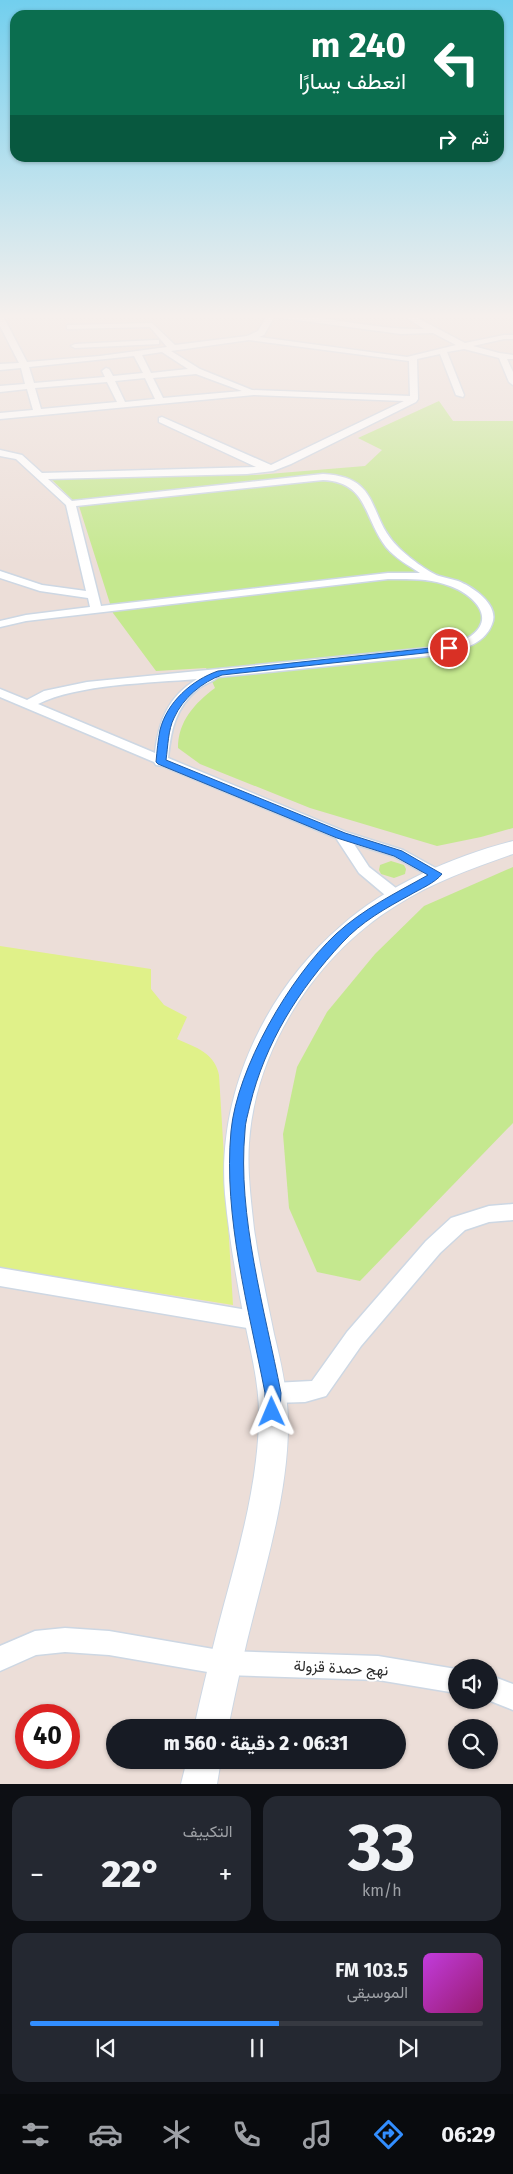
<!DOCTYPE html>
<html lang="ar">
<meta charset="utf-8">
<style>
body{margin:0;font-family:"Fira Sans",Vazirmatn,sans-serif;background:#242831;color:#f1f3f6;direction:rtl;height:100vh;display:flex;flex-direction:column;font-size:19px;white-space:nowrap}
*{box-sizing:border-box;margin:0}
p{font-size:16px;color:#9ea1a6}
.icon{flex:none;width:28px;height:28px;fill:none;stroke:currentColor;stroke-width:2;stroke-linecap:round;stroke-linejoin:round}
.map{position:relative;height:1784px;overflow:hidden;direction:ltr}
.sheet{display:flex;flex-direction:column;gap:12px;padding:12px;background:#0d0f14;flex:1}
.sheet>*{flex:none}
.top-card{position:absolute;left:10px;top:10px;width:494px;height:152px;border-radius:15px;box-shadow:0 1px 4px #0004;direction:rtl;background:#0b6e4f;color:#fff;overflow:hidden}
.tools{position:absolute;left:448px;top:1659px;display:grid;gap:10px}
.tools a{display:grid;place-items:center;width:50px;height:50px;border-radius:50%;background:#171b24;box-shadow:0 1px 4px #0004;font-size:25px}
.speed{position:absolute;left:15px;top:1704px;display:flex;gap:10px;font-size:25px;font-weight:700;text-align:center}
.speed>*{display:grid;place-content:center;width:65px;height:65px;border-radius:50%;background:#171b24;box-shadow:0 1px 4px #0004;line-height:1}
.speed .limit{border:8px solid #d22;background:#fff;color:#111}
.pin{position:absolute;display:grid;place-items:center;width:42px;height:42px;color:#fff;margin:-21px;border:2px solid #fff;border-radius:50%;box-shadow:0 1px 5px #0007}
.me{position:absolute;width:55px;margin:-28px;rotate:359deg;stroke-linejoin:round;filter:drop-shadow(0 0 4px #0008)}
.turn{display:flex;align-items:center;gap:18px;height:105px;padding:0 15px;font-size:22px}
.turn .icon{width:65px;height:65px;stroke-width:2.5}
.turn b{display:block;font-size:35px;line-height:42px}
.then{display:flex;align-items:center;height:48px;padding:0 15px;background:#0003;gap:10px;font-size:19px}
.big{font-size:38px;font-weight:800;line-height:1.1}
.sheet .tile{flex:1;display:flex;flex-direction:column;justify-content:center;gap:8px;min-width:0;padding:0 18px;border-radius:15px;background:#242831}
.sheet .dial{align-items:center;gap:0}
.dial b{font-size:65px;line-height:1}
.song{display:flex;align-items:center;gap:15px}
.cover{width:60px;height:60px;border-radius:8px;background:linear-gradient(135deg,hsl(290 70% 55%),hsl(320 70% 35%))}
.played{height:5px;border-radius:2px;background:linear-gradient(90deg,#328eff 55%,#363941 55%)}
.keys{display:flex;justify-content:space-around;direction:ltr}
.heat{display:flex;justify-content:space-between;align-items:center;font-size:28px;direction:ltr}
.sheet .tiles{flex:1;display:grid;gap:12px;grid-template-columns:1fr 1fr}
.tile:last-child{grid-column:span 2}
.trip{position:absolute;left:106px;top:1719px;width:300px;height:50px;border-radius:25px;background:#171b24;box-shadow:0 1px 4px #0004;font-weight:800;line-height:50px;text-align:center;direction:rtl}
.menu{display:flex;height:80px;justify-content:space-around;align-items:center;background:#090b0e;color:#9ea1a6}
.menu .icon{width:35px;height:35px}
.menu .on{color:#328eff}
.menu b{font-size:22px;color:#f1f3f6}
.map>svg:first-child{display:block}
.green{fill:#c5e88f}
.pitch{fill:#e0f189}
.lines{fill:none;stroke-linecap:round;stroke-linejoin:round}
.street-casing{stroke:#cdd7e3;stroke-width:3}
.secondary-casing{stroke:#cdd7e3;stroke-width:2}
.street{fill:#fff;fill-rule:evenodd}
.secondary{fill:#fff;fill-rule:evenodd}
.route{fill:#328eff;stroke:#205ca6}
.labels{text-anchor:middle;stroke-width:4;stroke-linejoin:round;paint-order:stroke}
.near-street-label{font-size:15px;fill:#282828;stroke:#fff}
</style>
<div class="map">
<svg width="513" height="1784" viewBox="0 0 513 1784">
<rect width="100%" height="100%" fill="#ecded8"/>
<!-- green -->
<g class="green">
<path d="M439,401l14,20h60v407l-32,9 -44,9 -127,-38 -110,-44 -22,-16c0,-27 17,-45 37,-60l-9,-20 -50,3 -43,-58 -34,-107 -28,-27 205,-4 109,-9 17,-16 -24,-12z"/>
<polygon points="391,861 404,865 406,869 405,874 394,878 381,874 379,870 380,865"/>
<polygon points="513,867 513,1123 360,1281 317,1272 289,1208 283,1134 297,1067 327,1012 375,954 424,906"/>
</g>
<!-- pitch -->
<path class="pitch" d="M0,946l151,23v20l13,16 23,12 -10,22c18,8 38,14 42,36l14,230 -233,-37z"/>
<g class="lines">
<defs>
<g id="street">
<path d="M268,314c53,0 104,16 156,15l-23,-15h9l55,29 39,-8h9v4h-9l-31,7 26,7 14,2v4h-6l6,13v13l-4,-3 -10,-24 -35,-9 -17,3 17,43 -1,2 -7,-2 -16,-41 -23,5 1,40 -2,3 -125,62 -18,7 -26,3 -199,5 24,22 251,-27c60,3 43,43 76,74 9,9 29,24 40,28 6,2 13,3 19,5 15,6 42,24 34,43 -8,22 -34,26 -54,31l-220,22c-6,5 -14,7 -20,12 -23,19 -27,41 -30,69l178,74 57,18 38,21 2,3 -2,3h-10l-38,-21 -39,-12 15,23 32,25 3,4 -3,4h-10l-32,-27 -23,-35 -173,-72 -7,-1 -2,-3 -154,-65v-8l27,11 17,-9 43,-9 351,-35c11,-2 24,-5 33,-11 27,-20 -1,-43 -21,-50 -20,-8 -42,-7 -62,-7l-362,42 -26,6v-6l26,-6 64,-8 -2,-9 -48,-7 -40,-13v-7l42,14 44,6 -20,-86 -50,-46 -16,-3v-6l22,5 20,18 214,-6 -97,-45v-4l3,-1 109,48 133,-64 -150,-6 -254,24v-6l33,-3 -6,-21 -27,3v-6l25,-2 -4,-16 -21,2v-6l19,-1 -19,-37v-10l4,2 23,44 73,-6 67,-9 -17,-20 -83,2v-4h3l82,-2 23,22 72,-9 11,-5zM274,317l127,17 32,-1 23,12 -49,12 -148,-20 5,-2zM249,340l160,21 1,35 -158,-6 -52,-21 -29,-18zM162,352l26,17 -37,4 -9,-18zM134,356l9,17 -30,3 -4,-7 -3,-1 -4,3 3,6 -71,6 -5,-16zM196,374l46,17 -79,7 -10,-20zM145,378l10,21 -30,3 -10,-21zM107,382l10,20 -76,7 -6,-21zM323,480c45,2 40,37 63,67 9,11 22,18 34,26h-32l-287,33 -25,-100zM197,679c-29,18 -38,41 -42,74l-117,-49c40,-20 113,-21 159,-25z"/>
<polygon points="483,314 513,314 513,316 487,316"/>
<polygon points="156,340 159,340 159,344 75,348 71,346 75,344"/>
<polygon points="513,1204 513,1220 489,1222 465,1230 440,1253 361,1346 326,1396 305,1402 273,1403 265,1400 262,1393 265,1386 273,1383 312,1381 347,1332 426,1241 451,1218 489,1206"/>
<polygon points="0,1268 259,1312 266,1315 269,1321 266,1327 259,1330 0,1286"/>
<polygon points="65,1628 109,1631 225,1651 378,1656 456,1669 456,1693 378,1680 225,1675 109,1655 65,1652 36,1655 0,1671 0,1646 35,1631"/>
<polygon points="489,1675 513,1684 513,1710 488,1700"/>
</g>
<g id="secondary">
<path d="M513,841v13c-40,14 -80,28 -116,51 -80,49 -142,143 -148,238 -2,28 2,57 5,86 5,35 13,70 20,105 7,28 13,55 14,85 1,65 -18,131 -34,194 -10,38 -18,76 -26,115h-34c7,-33 15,-65 23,-97 18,-69 40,-138 42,-210 1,-35 -8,-68 -15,-103 -8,-41 -15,-82 -19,-124 -8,-100 40,-203 116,-268 46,-41 113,-70 172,-85z"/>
<polygon points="187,1760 221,1760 217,1784 181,1784"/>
</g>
</defs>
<!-- street casing -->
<use href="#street" class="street-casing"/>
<!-- secondary casing -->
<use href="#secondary" class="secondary-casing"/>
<!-- street -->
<use href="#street" class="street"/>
<!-- secondary -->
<use href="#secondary" class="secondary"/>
</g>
<!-- sky -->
<linearGradient id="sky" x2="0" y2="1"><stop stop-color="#72cfee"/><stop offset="0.56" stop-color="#f6f0ed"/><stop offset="1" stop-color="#f6f0ed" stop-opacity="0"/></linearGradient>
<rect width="513" height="564" fill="url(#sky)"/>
<!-- route -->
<path class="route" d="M449,646h3v4l-230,25c-20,7 -39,23 -48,43 -6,12 -6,28 -8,42l179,73 57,18 40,23c-7,9 -22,15 -32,21 -24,13 -49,27 -68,48 -43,46 -77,100 -92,162 -2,9 -5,18 -5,26 -8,84 20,180 36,262l-1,19 -2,6 -6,2 -6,-2 -2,-6 1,-19c-16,-84 -42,-176 -34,-262 6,-63 59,-154 105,-197 27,-25 60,-41 92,-59l-34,-19 -57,-18 -179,-74 -2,-2c1,-11 2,-22 4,-32 7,-28 32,-50 58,-59z"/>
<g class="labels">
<!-- near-street labels -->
<g class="near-street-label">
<text transform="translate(341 1668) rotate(3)" y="5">نهج حمدة قزولة</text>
</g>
</g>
</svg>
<div class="tools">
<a><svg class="icon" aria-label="sound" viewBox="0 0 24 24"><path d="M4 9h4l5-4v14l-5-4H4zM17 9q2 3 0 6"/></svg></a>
<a><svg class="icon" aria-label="search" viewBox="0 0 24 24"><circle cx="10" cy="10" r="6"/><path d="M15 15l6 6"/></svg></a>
</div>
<div class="speed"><div class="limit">40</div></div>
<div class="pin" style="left:449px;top:648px;background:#d93025"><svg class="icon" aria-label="arrive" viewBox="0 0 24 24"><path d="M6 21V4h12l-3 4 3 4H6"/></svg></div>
<svg class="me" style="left:272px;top:1412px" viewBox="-20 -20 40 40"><path d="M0-17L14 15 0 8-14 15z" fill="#328eff" stroke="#fff" stroke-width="4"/></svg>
<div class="trip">06:31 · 2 دقيقة · 560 m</div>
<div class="top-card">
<div class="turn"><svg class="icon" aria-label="left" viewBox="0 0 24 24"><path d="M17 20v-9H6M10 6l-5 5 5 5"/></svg><div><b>240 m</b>انعطف يسارًا</div></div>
<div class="then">ثم<svg class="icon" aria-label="right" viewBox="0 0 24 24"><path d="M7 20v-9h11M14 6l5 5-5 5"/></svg></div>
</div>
</div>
<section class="sheet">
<div class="tiles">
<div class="tile dial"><b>33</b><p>km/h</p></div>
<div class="tile"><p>التكييف</p>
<div class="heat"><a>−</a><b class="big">22°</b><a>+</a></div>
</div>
<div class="tile">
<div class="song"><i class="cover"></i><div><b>103.5 FM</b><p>الموسيقى</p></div></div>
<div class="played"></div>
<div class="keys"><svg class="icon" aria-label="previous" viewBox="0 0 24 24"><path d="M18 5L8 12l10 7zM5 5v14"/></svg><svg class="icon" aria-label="pause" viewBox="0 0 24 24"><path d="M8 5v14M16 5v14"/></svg><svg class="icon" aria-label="next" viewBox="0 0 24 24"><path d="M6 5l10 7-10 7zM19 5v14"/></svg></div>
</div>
</div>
</section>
<nav class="menu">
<b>06:29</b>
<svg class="icon on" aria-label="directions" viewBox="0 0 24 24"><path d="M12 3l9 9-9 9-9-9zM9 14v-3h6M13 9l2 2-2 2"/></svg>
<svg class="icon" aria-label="music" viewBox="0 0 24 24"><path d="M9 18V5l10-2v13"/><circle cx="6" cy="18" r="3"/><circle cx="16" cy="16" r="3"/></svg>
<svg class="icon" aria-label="phone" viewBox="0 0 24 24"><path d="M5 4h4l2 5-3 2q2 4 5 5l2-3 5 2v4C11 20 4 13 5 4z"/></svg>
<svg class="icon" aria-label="climate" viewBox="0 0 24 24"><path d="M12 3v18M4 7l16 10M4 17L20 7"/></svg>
<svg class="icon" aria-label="car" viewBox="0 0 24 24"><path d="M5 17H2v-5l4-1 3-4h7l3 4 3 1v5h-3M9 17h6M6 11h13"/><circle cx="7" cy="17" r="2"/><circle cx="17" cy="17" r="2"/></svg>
<svg class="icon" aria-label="filters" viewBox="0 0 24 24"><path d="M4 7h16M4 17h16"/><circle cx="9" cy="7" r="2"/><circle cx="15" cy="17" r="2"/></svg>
</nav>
